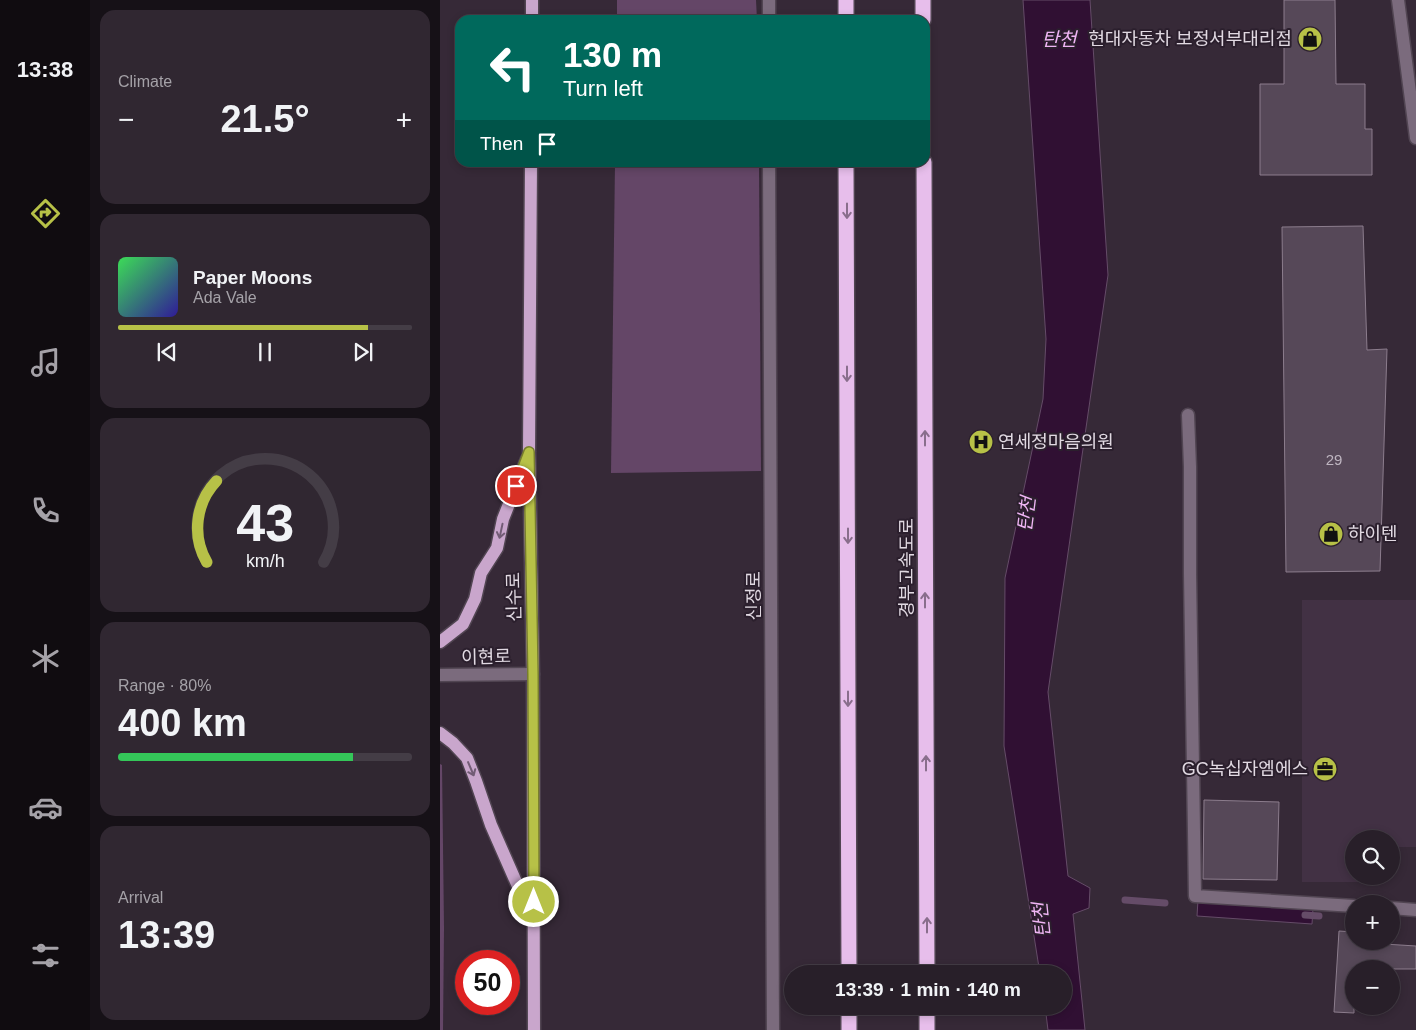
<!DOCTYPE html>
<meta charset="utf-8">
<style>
body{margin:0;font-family:Arial,"Noto Sans KR",sans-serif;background:#302731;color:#f1f3f6;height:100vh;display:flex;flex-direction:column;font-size:19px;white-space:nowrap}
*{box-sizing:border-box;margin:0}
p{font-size:16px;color:#a5a2a8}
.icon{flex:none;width:28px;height:28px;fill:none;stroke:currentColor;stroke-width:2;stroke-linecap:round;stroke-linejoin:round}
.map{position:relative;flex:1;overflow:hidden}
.details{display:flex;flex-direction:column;gap:10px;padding:10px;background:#161117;width:350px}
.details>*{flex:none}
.banner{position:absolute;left:15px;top:15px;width:475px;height:152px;border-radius:15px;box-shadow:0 2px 8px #0003,0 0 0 1px #443d46;background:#00695c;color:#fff;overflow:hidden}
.fabs{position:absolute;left:905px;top:830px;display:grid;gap:10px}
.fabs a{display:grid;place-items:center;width:55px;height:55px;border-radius:50%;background:#281f29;box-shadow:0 2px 8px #0003,0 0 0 1px #443d46;font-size:25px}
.speed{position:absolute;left:15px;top:950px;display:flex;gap:10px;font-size:25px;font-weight:700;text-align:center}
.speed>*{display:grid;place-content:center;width:65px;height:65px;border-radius:50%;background:#281f29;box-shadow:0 2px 8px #0003,0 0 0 1px #443d46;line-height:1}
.speed .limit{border:8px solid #d22;background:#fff;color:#111}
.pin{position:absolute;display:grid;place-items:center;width:42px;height:42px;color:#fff;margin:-21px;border:2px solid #fff;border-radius:50%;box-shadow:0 1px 5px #0007}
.me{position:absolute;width:55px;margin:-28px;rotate:0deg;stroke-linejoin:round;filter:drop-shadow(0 0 4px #0008)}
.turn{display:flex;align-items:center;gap:18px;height:105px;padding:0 25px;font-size:22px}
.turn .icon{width:65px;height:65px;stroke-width:2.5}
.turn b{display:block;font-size:35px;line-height:42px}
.then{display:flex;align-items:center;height:48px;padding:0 25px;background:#0003;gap:10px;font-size:19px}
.big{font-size:38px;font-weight:600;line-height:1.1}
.details .widget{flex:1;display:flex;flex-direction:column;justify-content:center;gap:8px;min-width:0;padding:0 18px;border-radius:15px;background:#302731}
.details .dial{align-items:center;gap:0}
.dial svg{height:130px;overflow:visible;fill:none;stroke:#443d46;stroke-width:7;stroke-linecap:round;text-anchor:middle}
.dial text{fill:#f1f3f6;stroke:none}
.song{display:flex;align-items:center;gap:15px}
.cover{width:60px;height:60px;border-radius:8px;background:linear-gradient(135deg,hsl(130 70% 55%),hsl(250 70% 35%))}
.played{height:5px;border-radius:2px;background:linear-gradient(90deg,#b7c147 85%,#443d46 85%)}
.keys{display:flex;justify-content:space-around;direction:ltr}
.heat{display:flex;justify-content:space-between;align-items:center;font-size:28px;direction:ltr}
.charge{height:8px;border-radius:4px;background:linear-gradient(90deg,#34c759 80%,#443d46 0)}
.trip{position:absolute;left:344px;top:965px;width:288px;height:50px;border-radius:25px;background:#281f29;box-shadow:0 2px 8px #0003,0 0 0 1px #443d46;font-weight:600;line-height:50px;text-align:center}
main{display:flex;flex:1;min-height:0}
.menu{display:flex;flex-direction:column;width:90px;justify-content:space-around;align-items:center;background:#100c10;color:#a5a2a8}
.menu .icon{width:35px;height:35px}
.menu .active{color:#b7c147}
.menu b{font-size:22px;color:#f1f3f6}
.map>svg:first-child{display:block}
.built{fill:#423144}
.green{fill:#644667}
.water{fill:#301033;stroke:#654c68}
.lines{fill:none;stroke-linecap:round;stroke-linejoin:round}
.stream{stroke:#654c68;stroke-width:7}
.building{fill:#564858;stroke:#8c7d8d}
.minor-casing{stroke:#514552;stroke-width:15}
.major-casing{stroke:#514552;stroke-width:15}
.highway-casing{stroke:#514552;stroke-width:18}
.minor{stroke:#7b6b7d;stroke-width:12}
.major{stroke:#c9a6cc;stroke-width:12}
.highway{stroke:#e7beeb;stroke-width:15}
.oneway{stroke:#896e8c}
.oneway2{stroke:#725c75}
.route-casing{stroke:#777d2e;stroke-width:12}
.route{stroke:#b7c147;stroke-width:9}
.labels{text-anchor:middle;stroke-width:4;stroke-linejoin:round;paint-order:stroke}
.number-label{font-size:15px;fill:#beb5c0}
.poi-label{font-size:18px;fill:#e1d9e2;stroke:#2b1f2d;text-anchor:end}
.street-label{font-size:18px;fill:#e1d9e2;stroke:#2b1f2d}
.water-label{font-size:19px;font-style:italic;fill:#efb5f4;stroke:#2b1f2d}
</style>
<main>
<nav class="menu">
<b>13:38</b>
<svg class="icon active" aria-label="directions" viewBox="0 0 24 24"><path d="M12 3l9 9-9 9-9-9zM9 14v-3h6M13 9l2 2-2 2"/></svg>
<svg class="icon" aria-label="music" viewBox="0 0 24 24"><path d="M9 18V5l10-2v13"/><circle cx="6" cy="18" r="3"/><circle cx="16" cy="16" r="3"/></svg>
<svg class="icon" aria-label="phone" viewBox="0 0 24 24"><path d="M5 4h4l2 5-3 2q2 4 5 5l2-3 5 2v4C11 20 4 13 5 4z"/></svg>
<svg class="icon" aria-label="climate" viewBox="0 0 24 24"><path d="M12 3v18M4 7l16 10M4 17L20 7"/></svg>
<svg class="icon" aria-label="car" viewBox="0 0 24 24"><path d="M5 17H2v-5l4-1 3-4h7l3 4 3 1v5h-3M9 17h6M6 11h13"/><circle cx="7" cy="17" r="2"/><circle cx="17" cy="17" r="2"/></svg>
<svg class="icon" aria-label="filters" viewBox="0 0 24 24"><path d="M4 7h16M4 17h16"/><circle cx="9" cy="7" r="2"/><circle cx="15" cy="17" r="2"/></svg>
</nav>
<section class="details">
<div class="widget"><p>Climate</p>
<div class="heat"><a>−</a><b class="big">21.5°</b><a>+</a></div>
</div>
<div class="widget">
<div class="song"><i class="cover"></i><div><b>Paper Moons</b><p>Ada Vale</p></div></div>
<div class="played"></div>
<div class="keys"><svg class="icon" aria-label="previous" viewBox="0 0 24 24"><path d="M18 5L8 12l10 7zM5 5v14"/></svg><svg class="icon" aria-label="pause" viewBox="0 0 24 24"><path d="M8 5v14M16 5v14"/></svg><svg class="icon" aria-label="next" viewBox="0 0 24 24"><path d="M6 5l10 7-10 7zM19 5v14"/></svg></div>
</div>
<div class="widget dial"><svg viewBox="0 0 100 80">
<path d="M14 69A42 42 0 1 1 86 69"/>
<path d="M14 69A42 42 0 0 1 20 19" stroke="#b7c147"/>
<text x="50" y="56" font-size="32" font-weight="700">43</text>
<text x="50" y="72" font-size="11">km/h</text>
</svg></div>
<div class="widget"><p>Range · 80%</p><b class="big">400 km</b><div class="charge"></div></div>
<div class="widget"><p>Arrival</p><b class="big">13:39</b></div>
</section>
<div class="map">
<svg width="976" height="1030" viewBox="0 0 976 1030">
<rect width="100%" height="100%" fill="#362937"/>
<!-- built -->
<polygon class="built" points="862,600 976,600 976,847 951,847 951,839 914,839 914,876 947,876 947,882 862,882"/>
<!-- green -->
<g class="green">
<polygon points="177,0 316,0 317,20 177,20"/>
<polygon points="175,163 319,163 321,471 171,473"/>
<polygon points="0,764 2,765 4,928 3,1030 0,1030"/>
</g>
<!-- water -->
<g class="water">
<polygon points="583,0 650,0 668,275 608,692 628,876 650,888 649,908 633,914 645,1030 608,1030 605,1006 622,1006 622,974 600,974 564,746 565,578 603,399 606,339"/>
<polygon points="758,900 873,908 872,924 757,916"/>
</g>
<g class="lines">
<!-- stream -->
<g class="stream">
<polyline points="685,900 725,903"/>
<polyline points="865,915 879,916"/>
</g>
</g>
<!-- building -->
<g class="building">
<polygon points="844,0 895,0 896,84 925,84 925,129 932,129 932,175 820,175 820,84 844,84"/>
<polygon points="923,226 927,350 947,349 940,571 846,572 842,227"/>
<polygon points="764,800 839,802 837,880 763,879"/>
<polygon points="899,931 914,932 914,941 945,941 944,944 976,946 976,969 914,969 914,1013 894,1012"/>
</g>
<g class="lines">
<defs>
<g id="minor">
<polyline points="329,0 329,20"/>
<polyline points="958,0 976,138"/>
<polyline points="329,162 333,1030"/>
<polyline points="748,415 750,467 750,574 755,896 914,906"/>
<polyline points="0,675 93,674"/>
<polyline points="951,908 976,910"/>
</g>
<g id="major">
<polyline points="92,20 92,0"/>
<polyline points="91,162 89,452 93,674 94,1030"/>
<polyline points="0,642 23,624 35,599 41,573 57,548 63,519 87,459"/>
<polyline points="0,733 13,743 27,758 36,781 51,825 91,916"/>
</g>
<g id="highway">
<polyline points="406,0 406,20"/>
<polyline points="483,0 483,20"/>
<polyline points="406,162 409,974"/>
<polyline points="484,162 487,974"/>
<polyline points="409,1006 409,1030"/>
<polyline points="487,1006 487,1030"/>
</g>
</defs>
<!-- minor casing -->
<use href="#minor" class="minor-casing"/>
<!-- major casing -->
<use href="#major" class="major-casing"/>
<!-- highway casing -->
<use href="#highway" class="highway-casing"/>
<!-- minor -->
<use href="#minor" class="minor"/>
<!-- major -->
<use href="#major" class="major"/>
<!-- highway -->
<use href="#highway" class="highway"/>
</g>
<!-- one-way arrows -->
<defs><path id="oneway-shaft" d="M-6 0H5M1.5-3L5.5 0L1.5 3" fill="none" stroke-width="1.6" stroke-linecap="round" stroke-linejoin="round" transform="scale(1.25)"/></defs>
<g class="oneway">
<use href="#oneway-shaft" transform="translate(407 211) rotate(90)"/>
<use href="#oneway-shaft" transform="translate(407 374) rotate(90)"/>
<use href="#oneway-shaft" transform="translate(485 438) rotate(-90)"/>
<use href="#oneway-shaft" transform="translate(408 536) rotate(90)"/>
<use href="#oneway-shaft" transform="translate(485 600) rotate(-90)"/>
<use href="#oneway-shaft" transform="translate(408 699) rotate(90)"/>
<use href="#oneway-shaft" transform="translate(486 763) rotate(-90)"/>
<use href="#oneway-shaft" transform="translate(487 925) rotate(-90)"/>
</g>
<g class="oneway2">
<use href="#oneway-shaft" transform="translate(61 531) rotate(102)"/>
<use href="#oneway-shaft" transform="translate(31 769) rotate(67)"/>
</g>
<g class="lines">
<defs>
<polyline id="route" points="76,486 89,452 93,674 94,902"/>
</defs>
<!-- route casing -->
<use href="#route" class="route-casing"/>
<!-- route -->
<use href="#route" class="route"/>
</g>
<!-- icons -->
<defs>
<symbol id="shop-disc" viewBox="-11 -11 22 22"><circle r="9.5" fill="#b7c147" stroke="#2b1f2d"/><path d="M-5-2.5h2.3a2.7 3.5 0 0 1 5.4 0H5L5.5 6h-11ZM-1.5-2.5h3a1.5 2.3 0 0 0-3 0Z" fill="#111"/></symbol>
<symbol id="hospital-disc" viewBox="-11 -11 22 22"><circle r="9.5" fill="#b7c147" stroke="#2b1f2d"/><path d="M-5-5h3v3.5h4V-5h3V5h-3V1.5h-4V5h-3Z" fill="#111"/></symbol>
<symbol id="office-disc" viewBox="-11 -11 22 22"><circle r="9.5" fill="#b7c147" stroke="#2b1f2d"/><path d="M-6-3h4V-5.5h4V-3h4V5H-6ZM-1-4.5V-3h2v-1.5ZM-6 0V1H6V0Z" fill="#111"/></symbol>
</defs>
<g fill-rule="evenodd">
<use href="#shop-disc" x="856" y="25" width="28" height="28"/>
<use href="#hospital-disc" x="527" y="428" width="28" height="28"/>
<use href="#shop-disc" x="877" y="520" width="28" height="28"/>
<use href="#office-disc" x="871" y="755" width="28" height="28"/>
</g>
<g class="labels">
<!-- number labels -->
<g class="number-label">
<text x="894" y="465">29</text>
</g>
<!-- poi labels -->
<g class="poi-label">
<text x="852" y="45">현대자동차 보정서부대리점</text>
<text x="558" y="448" text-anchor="start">연세정마음의원</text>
<text x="908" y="540" text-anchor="start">하이텐</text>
<text x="868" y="775">GC녹십자엠에스</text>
</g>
<!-- street labels -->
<g class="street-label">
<text transform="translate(467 568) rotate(-90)" y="6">경부고속도로</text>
<text transform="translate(314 596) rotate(-90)" y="6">신정로</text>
<text transform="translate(74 597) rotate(-91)" y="6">신수로</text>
<text transform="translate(46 657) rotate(-1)" y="6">이현로</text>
</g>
<!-- water labels -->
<g class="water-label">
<text x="619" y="46">탄천</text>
<text transform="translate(586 514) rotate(-83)" y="7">탄천</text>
<text transform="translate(601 920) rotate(-96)" y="7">탄천</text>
</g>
</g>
</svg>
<div class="fabs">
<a><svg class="icon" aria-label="search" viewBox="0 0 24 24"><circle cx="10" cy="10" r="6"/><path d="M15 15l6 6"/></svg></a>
<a>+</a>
<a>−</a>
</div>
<div class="speed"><div class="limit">50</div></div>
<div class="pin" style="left:76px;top:486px;background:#d93025"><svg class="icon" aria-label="arrive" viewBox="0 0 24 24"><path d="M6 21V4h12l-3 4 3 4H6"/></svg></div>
<svg class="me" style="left:94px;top:902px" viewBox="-20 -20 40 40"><circle r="17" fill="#b7c147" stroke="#fff" stroke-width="3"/><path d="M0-11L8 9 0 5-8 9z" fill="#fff"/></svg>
<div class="trip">13:39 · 1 min · 140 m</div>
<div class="banner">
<div class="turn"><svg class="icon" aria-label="left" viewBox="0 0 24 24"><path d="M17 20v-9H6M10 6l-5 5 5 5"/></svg><div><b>130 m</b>Turn left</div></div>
<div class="then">Then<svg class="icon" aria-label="arrive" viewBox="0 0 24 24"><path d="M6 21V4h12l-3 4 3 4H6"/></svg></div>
</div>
</div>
</main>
